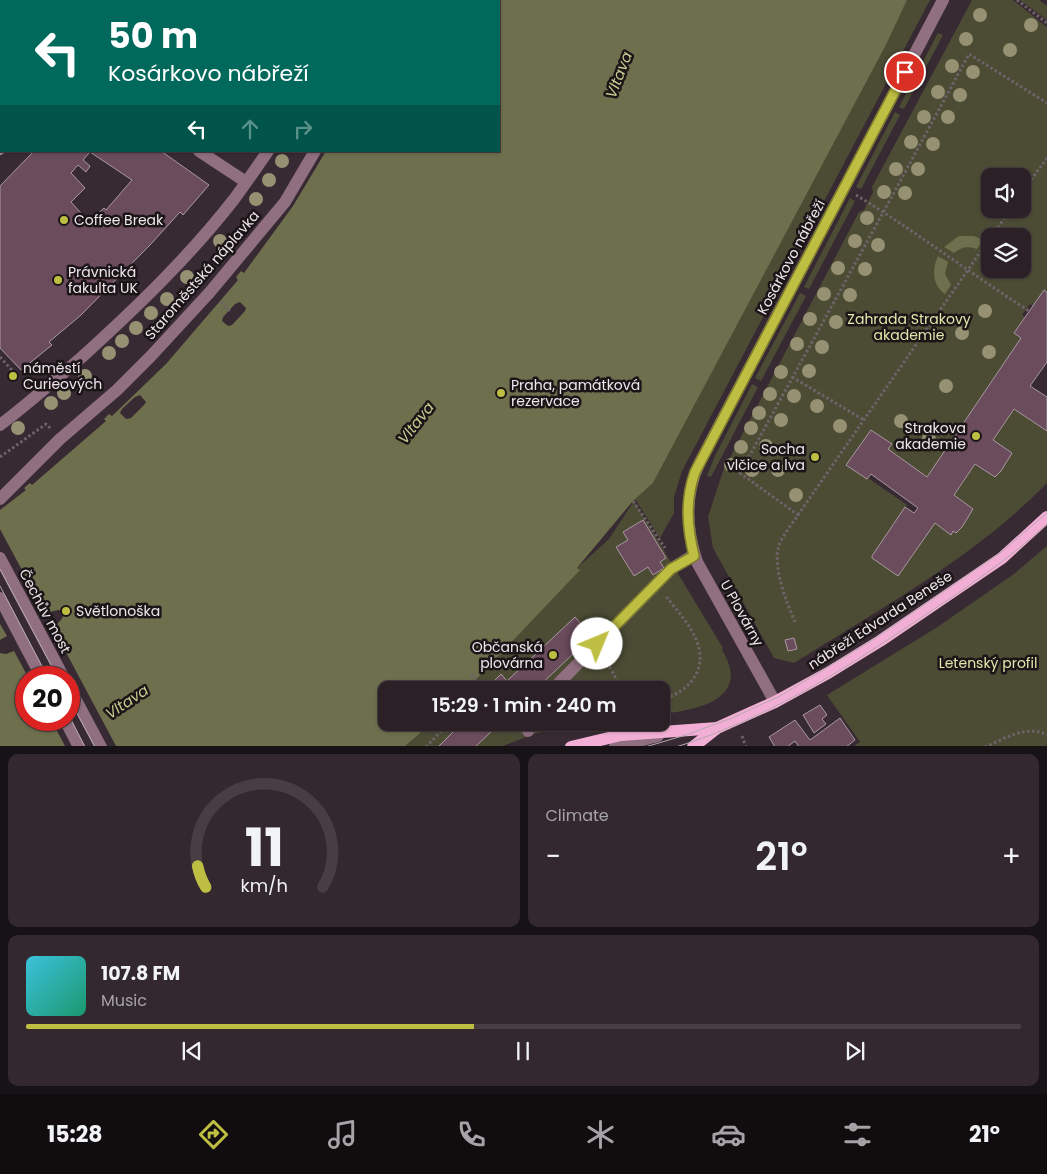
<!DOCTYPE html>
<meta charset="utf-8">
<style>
body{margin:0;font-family:Poppins,sans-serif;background:#32282e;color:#f1f3f6;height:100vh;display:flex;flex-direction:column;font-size:19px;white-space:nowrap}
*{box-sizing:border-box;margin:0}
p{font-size:16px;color:#a5a3a7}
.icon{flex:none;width:28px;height:28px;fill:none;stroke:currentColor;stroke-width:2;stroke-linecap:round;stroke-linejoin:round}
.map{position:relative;height:746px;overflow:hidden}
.panel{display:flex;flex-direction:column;gap:8px;padding:8px;background:#171215;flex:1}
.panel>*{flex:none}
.hud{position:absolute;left:0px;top:0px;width:500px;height:152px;box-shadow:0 1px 4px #0004,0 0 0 1px #463e43;background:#00695c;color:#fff;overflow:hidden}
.buttons{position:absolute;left:981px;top:168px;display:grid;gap:10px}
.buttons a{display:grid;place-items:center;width:50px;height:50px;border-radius:10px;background:#2a2026;box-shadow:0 1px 4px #0004,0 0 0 1px #463e43;font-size:25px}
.speed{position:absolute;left:15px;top:666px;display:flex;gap:10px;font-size:25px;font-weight:700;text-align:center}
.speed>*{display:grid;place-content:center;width:65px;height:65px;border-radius:50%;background:#2a2026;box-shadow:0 1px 4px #0004,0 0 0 1px #463e43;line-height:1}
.speed .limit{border:8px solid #d22;background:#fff;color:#111}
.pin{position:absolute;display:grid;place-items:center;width:42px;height:42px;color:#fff;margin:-21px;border:2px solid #fff;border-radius:50%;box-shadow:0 1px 5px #0007}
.me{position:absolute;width:55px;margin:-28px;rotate:45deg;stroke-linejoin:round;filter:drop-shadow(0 0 4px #0008)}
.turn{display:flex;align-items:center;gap:18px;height:105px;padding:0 25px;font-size:22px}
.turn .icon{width:65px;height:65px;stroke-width:2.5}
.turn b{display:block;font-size:35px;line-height:42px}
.lanes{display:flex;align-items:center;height:48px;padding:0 25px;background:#0003;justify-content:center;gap:25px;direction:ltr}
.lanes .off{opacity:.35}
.big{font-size:38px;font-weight:600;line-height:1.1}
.panel .tile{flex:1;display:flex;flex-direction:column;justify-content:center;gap:8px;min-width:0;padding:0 18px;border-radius:10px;background:#32282e}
.panel .dial{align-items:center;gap:0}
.dial svg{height:130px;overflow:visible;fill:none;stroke:#463e43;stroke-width:7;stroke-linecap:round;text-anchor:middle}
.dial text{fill:#f1f3f6;stroke:none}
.song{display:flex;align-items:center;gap:15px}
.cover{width:60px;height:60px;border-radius:8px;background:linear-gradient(135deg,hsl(190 70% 55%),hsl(160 70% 35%))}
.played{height:5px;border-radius:2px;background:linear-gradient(90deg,#bebe42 45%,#463e43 45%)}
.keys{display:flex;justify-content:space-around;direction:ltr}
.heat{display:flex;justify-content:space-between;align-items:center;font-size:28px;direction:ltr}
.panel .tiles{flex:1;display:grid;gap:8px;grid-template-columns:1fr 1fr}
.tile:last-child{grid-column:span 2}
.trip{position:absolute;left:378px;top:681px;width:292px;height:50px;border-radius:10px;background:#2a2026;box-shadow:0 1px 4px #0004,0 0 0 1px #463e43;font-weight:600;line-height:50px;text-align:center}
.dock{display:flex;height:80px;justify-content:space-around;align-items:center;background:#110d0f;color:#a5a3a7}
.dock .icon{width:35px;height:35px}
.dock .active{color:#bebe42}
.dock b{font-size:22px;color:#f1f3f6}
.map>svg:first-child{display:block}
.green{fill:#4c4c35;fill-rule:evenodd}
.water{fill:#6e6f4d;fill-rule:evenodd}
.pier{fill:#382a32}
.building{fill:#6b4c5d;stroke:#a999a1;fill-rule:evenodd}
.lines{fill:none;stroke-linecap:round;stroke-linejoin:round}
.path{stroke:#6f636a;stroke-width:3;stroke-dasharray:2.5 2.5;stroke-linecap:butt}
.minor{stroke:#906f81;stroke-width:12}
.major{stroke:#f2aed4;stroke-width:12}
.tram{stroke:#b4a9af;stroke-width:1}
.tree{fill:#979173}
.route-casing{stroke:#7c7c2b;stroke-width:12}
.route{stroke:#bebe42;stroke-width:9}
.poi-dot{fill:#bebe42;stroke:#1b1518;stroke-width:2}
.labels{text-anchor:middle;stroke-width:5;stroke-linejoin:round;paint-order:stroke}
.poi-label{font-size:14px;fill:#efe6eb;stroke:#1b1518;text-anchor:start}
.street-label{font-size:14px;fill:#efe6eb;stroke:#1b1518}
.park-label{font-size:14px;fill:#e4e6a9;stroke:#1b1518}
.water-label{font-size:15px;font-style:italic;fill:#c8ca8e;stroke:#1b1518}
</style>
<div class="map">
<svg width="1047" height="747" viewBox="0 0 1047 747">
<rect width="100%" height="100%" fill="#382a32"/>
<!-- green -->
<g class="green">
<polygon points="907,0 930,0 682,471 674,497 674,513 660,538 635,499 653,483 887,43"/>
<path d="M972,0h41l34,27v265l-14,14 -3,-2 -8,11 3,2 -11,16 7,5 -94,139 -39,-28 4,-5 -21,-14 -25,35 21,14 1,-1 39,27 -35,51 26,19 37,-52 16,12 2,-4 3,2 17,-24 -19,-14 21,-31 20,13 6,-7 11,-17 -19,-13 21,-31 33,22v52c-72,74 -166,125 -253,180l-20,-5 -61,-110 -5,-31 15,-46 136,-259 5,-2 9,-18 -1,-5zM990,176h32v33h-32zM990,236h32v33h-32z"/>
<polygon points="1020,0 1039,0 1047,6 1047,20"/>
<polygon points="938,33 943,35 904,109 899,107"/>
<polygon points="895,112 900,115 861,189 856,187"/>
<polygon points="850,198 855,201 809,289 804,287"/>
<polygon points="800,293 806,296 761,381 755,378"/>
<polygon points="752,384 758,387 711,477 707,476 715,456"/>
<path d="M634,501l89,147 -1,2c30,49 -24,60 -61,64v-24h-195l113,-120 -2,-2 32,-29zM643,520l23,38 -6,4 4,6 -11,7 -5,-8 -14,9 -18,-29 12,-7 -5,-8z"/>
<polygon points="1047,546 1047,746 854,746 860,742 827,695 936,628 1014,574"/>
<polygon points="432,723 591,723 563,727 534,734 503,746 404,747"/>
</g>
<!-- water -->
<g class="water">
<path d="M415,0h492l-20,43 -234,440 -20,18 -56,67 3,2 -114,120h-80v32l46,1 -28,24h-404v-237l26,-20 -2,-2 6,-5 2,2 74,-64 -2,-2 5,-5 3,2 54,-52 72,-84 -2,-3 5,-6 3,2 49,-67 33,-55h173v-150h-84zM26,678h43v42h-43z"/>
<path d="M959,236h15l9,4 -6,9c-10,-3 -16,-2 -23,4l-10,-6z"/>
<path d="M938,256l10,6 -3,12 6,11 -6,9c-13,-9 -13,-25 -7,-38z"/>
</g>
<!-- pier -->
<g class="pier">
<polygon points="240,302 246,308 245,311 232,325 228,326 222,321 223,317 235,304"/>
<polygon points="140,395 146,402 144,405 131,418 126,419 120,413 122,409 135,397"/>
<polygon points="0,529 45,613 58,610 66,611 61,620 53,628 116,746 65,746 51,720 69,720 69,678 28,677 14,651 6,654 0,653 0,640 7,636 0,624"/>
</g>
<!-- building -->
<g class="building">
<polygon points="130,0 178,0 180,1 129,1"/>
<polygon points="226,0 279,0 277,1"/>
<polygon points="292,0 329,0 292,1"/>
<path d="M34,151h127l48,34 -26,30 -3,-3 -30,33 -69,70 -32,27 3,3 -31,25 -21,-22v-162zM90,152l42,28 -26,30 -2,-2 -15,14 -18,-20 14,-14 -14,-15 7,-8 8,7 4,-6 -7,-6z"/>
<polygon points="1044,290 1047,292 1047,362 1030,386 1047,397 1047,431 1014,409 993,440 1012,453 1001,471 995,477 975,464 954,495 973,509 962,527 956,533 953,531 951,535 935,523 898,576 872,558 872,556 905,507 914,513 918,508 871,474 867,479 846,465 871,430 892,444 888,449 927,477 1021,338 1014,333"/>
<polygon points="643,520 666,558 660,562 664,568 653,575 648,567 634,576 616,547 628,540 623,532"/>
<polygon points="575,617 592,636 535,690 485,690 501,674 507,681"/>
<polygon points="794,638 797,649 788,651 785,640"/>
<polygon points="820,705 827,715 822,719 826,724 814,733 803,715"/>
<polygon points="840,718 855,740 846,747 799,747 795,741 787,747 775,747 769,737 795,720 810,740"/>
<polygon points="463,722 508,722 498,732 495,728 475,747 438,747"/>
</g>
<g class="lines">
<!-- path -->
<g class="path">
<polyline points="1017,0 1047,23"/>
<polyline points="1022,192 1047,158"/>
<path d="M856,195c59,36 115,79 173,116"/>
<polyline points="992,236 1011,209"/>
<polyline points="221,302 231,312"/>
<polyline points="0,357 19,378"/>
<polyline points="792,377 864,420"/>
<polyline points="0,457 46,424 50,428"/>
<polyline points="633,501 665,548"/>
<polyline points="798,515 990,238"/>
<path d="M795,622c-8,-19 -23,-55 -16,-77 4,-10 13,-21 19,-30l-58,-42 144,-262 85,-157 78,49"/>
<polyline points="605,658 622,690"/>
<polyline points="471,674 486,689"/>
<path d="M661,700c27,-8 47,-29 36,-58 -6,-17 -21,-32 -31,-46"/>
<polyline points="742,736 746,747"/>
<polyline points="426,747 443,729"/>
<path d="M985,747c19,-8 42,-23 62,-12"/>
</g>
<!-- minor -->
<g class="minor">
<polyline points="101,1 101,0"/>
<polyline points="362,1 363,0"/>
<polyline points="403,1 404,0"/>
<polyline points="0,97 1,98"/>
<polyline points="0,149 1,147"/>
<polyline points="199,151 246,182"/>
<path d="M0,425c28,-21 55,-45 82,-68 54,-49 108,-101 153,-159 11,-15 22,-31 33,-47"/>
<polyline points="0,499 60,439 117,390 151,356 210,292 285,202 315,151"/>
<polyline points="0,558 64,678"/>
<polyline points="0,598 42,678"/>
<polyline points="69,687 101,747"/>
<polyline points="552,690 671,569 694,555"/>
<path d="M775,702l-78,-140c-11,-33 -13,-66 2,-98l244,-464"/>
<polyline points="65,720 79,747"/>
<polyline points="528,731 531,722"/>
<polyline points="615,747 658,736"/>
</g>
<!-- major -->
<g class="major">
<polyline points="571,747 621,735 717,728 775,702 828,673 880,641 1002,558 1047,517"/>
<polyline points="693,747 717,728"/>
</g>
<!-- tram -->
<g class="tram">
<polyline points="96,1 96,0"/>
<polyline points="106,1 107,0"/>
<polyline points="0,142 1,141"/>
<polyline points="0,155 3,151"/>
<polyline points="0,569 58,678"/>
<polyline points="0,586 48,678"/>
<polyline points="69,698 95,747"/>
<polyline points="69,716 85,747"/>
<polyline points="645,747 686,735 732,718 780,696 871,641 1000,553 1047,513"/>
<path d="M676,747c87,-27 163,-74 237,-124 47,-31 93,-61 134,-99"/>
</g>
</g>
<!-- trees -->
<g class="tree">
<circle cx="980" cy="15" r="7"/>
<circle cx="1031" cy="25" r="7"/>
<circle cx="966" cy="39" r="7"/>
<circle cx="1010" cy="50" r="7"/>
<circle cx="952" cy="66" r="7"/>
<circle cx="973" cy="72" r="7"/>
<circle cx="938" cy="92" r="7"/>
<circle cx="960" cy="95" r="7"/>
<circle cx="924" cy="117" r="7"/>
<circle cx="948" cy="117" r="7"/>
<circle cx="911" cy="142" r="7"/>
<circle cx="933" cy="144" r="7"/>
<circle cx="282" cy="161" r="7"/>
<circle cx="896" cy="169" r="7"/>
<circle cx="918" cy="169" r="7"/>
<circle cx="269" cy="180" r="7"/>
<circle cx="884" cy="192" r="7"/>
<circle cx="905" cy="193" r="7"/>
<circle cx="256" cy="199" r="7"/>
<circle cx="867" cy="218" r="7"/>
<circle cx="220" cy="241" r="7"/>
<circle cx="855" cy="241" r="7"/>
<circle cx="878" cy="245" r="7"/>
<circle cx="838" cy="268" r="7"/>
<circle cx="865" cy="269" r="7"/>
<circle cx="187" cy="277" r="7"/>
<circle cx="824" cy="294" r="7"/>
<circle cx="850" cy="295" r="7"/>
<circle cx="167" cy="299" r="7"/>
<circle cx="985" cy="311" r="7"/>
<circle cx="151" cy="313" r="7"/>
<circle cx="810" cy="319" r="7"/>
<circle cx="836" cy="322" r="7"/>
<circle cx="136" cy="328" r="7"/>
<circle cx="962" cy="333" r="7"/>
<circle cx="122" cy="341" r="7"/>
<circle cx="797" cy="344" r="7"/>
<circle cx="822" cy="347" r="7"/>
<circle cx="989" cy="352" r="7"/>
<circle cx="109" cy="353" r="7"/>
<circle cx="809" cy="371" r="7"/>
<circle cx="781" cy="372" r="7"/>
<circle cx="85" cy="376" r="7"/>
<circle cx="946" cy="386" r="7"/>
<circle cx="64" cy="393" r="7"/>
<circle cx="770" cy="394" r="7"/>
<circle cx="794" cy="396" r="7"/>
<circle cx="51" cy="403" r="7"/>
<circle cx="817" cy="406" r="7"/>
<circle cx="759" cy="413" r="7"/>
<circle cx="781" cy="420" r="7"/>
<circle cx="901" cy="421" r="7"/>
<circle cx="840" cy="426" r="7"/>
<circle cx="18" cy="428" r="7"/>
<circle cx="751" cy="428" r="7"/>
<circle cx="929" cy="439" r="7"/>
<circle cx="766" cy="446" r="7"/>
<circle cx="741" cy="447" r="7"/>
<circle cx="731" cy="465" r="7"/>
<circle cx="752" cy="470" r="7"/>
<circle cx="778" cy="470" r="7"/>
<circle cx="796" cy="495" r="7"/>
</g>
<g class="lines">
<defs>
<path id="route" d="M597,644l74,-75 23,-13c-7,-29 -9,-56 1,-84l210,-400"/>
</defs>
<!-- route casing -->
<use href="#route" class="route-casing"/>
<!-- route -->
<use href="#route" class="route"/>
</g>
<!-- markers -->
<g class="poi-dot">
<circle cx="64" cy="220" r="5"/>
<circle cx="58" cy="280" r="5"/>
<circle cx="13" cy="376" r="5"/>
<circle cx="501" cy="393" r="5"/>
<circle cx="976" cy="436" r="5"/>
<circle cx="815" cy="457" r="5"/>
<circle cx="66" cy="611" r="5"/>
<circle cx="553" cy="655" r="5"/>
</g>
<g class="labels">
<!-- poi labels -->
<g class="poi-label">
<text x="74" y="225">Coffee Break</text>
<text x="68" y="277">Právnická<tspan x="68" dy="16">fakulta UK</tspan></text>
<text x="23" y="373">náměstí<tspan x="23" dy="16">Curieových</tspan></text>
<text x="511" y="390">Praha, památková<tspan x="511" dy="16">rezervace</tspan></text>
<text x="966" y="433" text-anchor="end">Strakova<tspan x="966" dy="16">akademie</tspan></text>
<text x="805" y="454" text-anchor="end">Socha<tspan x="805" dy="16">vlčice a lva</tspan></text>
<text x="76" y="616">Světlonoška</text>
<text x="543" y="652" text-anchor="end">Občanská<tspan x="543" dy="16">plovárna</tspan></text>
</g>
<!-- street labels -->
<g class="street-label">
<text transform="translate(791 257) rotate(-62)" y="5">Kosárkovo nábřeží</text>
<text transform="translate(202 275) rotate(-49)" y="5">Staroměstská náplavka</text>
<text transform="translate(45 611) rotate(62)" y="5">Čechův most</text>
<text transform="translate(742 613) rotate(61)" y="5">U Plovárny</text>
<text transform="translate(880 620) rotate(-33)" y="5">nábřeží Edvarda Beneše</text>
</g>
<!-- park labels -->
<g class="park-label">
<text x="909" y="324">Zahrada Strakovy<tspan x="909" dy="16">akademie</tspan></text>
<text x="988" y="668">Letenský profil</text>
</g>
<!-- water labels -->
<g class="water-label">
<text transform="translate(619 75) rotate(-69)" y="5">Vltava</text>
<text transform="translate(416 423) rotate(-52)" y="5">Vltava</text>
<text transform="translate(127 702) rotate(-34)" y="5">Vltava</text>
</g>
</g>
</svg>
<div class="buttons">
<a><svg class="icon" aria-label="sound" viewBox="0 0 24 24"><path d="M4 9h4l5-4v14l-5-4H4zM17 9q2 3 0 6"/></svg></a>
<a><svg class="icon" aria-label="layers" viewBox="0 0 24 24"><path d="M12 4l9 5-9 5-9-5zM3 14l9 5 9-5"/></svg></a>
</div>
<div class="speed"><div class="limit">20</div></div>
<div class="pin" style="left:905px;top:72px;background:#d93025"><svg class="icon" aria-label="arrive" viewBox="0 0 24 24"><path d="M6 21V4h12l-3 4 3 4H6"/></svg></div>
<svg class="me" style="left:597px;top:644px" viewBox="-20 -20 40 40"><circle r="19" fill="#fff"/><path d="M0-13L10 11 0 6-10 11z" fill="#bebe42"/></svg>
<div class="trip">15:29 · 1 min · 240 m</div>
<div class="hud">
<div class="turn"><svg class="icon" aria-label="left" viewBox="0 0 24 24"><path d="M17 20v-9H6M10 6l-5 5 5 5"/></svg><div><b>50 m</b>Kosárkovo nábřeží</div></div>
<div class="lanes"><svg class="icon" aria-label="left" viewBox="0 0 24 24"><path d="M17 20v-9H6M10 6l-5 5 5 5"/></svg><svg class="icon off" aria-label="ahead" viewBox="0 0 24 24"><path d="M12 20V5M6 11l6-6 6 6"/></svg><svg class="icon off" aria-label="right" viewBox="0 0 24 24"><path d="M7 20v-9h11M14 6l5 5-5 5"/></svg></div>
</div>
</div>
<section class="panel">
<div class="tiles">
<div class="tile dial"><svg viewBox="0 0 100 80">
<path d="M14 69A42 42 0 1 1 86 69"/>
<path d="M14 69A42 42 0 0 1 9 56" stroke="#bebe42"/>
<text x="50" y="56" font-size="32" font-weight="700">11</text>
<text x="50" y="72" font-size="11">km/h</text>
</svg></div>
<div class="tile"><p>Climate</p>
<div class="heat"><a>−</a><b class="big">21°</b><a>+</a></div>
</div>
<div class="tile">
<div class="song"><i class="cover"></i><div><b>107.8 FM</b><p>Music</p></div></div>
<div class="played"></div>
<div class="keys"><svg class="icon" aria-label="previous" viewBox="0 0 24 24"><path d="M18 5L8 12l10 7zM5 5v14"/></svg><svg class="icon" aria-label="pause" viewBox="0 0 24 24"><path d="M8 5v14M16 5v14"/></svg><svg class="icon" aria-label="next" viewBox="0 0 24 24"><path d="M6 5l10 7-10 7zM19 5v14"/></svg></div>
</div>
</div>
</section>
<nav class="dock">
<b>15:28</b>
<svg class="icon active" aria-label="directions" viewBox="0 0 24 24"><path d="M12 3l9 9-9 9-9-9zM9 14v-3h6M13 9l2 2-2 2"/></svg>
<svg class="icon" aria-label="music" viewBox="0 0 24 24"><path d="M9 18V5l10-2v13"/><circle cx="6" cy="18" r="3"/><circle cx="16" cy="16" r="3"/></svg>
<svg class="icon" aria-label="phone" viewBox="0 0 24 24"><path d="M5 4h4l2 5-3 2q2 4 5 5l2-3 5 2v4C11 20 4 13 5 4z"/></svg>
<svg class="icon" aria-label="climate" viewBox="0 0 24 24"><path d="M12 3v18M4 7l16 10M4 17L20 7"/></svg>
<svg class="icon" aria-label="car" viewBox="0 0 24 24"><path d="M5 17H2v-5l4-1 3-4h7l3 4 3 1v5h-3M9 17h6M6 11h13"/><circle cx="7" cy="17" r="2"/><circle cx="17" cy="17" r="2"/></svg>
<svg class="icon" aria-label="filters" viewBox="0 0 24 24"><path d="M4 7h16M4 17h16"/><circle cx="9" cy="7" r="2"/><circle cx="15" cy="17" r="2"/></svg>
<b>21°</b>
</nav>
